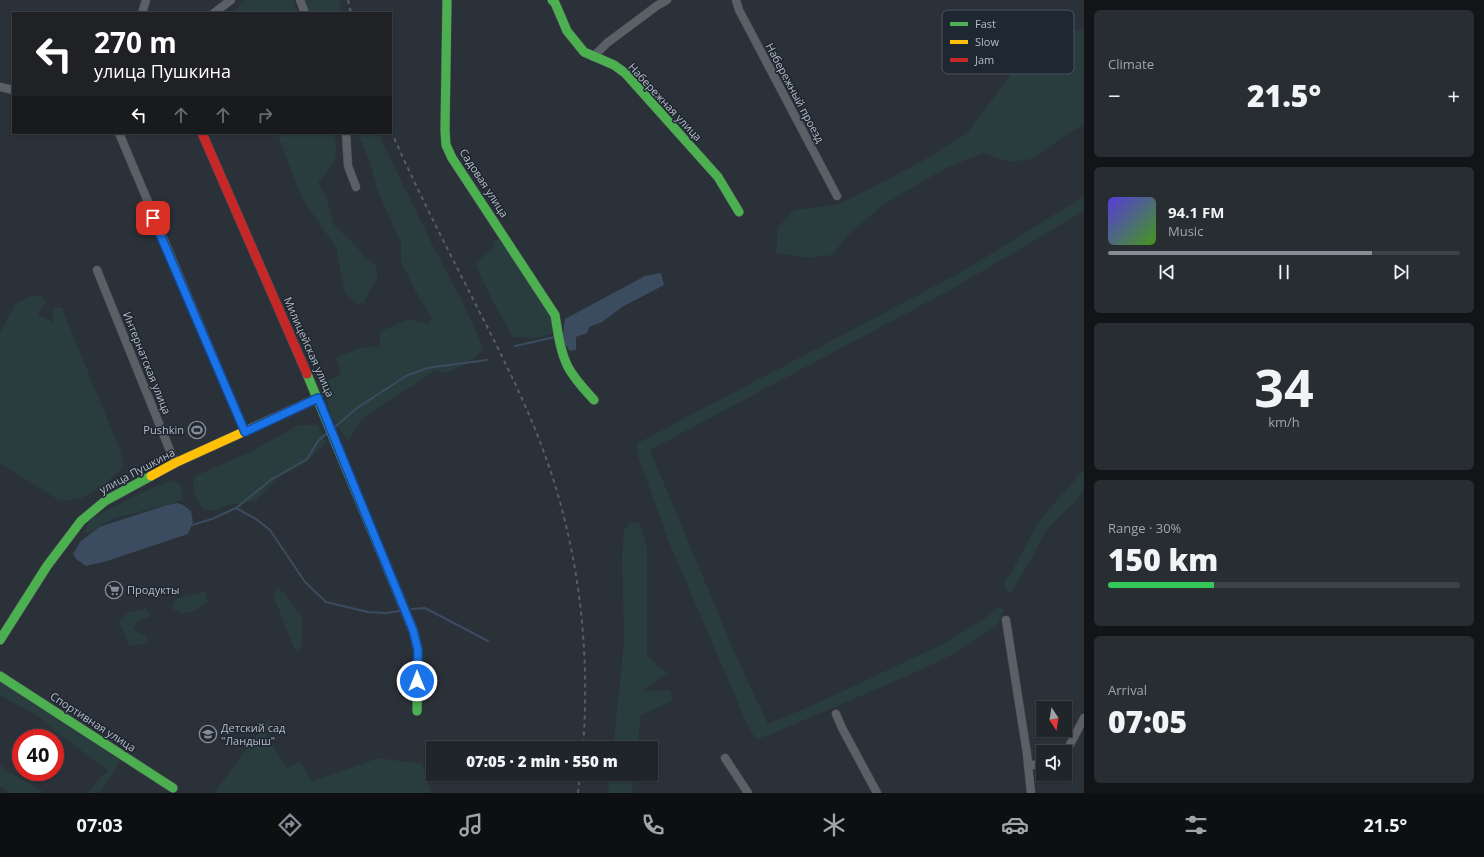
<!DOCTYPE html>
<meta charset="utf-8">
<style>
body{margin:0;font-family:"Open Sans",sans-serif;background:#282d32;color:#f1f3f6;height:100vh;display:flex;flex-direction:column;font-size:15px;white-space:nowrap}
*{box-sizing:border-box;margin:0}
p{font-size:13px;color:#a2a5a8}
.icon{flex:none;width:22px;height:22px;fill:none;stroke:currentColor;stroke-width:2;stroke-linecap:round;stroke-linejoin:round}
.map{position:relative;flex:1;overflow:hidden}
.panel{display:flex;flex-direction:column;gap:10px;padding:10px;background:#121417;width:400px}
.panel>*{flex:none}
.banner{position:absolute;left:12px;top:12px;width:380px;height:122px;border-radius:0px;box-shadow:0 1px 3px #0004,0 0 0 1px #3d4247;background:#202124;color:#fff;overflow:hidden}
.needle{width:26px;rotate:168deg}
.controls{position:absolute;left:1036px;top:701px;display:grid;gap:8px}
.controls a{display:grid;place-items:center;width:36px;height:36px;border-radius:0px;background:#20252a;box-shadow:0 1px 3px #0004,0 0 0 1px #3d4247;font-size:20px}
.speed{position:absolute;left:12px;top:729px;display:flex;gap:8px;font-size:20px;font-weight:700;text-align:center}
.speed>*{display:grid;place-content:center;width:52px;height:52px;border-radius:50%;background:#20252a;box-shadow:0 1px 3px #0004,0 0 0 1px #3d4247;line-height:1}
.speed .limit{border:6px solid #d22;background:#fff;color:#111}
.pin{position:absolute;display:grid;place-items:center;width:34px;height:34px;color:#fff;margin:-17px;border-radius:8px;box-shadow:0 2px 6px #0006}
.me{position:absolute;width:44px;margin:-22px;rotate:0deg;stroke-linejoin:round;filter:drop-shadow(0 0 3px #0008)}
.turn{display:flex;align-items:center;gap:14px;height:84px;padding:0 16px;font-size:18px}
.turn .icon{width:52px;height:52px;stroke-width:2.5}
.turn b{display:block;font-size:28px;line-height:34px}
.lanes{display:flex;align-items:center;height:38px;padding:0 16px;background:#0003;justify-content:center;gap:20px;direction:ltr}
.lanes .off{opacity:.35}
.big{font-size:30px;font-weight:800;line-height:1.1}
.panel .widget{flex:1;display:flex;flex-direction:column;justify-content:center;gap:6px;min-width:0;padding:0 14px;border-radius:6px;background:#282d32}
.panel .dial{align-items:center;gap:0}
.dial b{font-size:52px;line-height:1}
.song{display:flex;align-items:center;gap:12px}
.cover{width:48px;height:48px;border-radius:6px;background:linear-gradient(135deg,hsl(250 70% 55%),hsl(100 70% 35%))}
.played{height:4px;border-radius:2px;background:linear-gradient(90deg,#858c96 75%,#3d4247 75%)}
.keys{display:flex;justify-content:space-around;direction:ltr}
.heat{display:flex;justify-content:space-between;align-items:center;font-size:22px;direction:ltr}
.charge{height:6px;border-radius:3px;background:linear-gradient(90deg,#34c759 30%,#3d4247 0)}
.trip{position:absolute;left:426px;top:741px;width:232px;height:40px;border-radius:0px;background:#20252a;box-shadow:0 1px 3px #0004,0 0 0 1px #3d4247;font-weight:800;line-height:40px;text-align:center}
.dock{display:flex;height:64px;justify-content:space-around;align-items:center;background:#0d0f11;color:#a2a5a8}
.dock .icon{width:28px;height:28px}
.dock .selected{color:#858c96}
.dock b{font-size:18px;color:#f1f3f6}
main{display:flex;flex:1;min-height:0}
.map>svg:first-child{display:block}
.green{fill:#293c3e}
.water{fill:#3b4c60}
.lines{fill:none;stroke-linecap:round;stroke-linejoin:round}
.stream{stroke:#3b4c60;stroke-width:2}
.street-casing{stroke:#474c51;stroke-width:9}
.fast-casing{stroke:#494d55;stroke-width:10}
.slow-casing{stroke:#494d55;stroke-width:10}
.jam-casing{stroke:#494d55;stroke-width:10}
.street{stroke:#5b5f66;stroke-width:8}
.fast{stroke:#4caf50;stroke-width:9}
.slow{stroke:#ffc107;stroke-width:9}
.jam{stroke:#c62828;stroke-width:9}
.rail{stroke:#595e64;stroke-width:2;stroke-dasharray:4 4;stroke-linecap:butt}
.route-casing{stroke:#114b97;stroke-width:10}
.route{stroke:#1a73e8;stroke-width:7}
.labels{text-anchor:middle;stroke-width:3;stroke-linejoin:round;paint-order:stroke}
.street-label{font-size:11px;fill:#b6bdc8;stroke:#1f2732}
.poi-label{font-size:11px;fill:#b6bdc8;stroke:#1f2732;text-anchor:start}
.key{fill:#1f2732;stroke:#4c545f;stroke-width:1}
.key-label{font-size:11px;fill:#b6bdc8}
</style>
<main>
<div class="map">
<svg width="1084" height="793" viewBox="0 0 1084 793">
<rect width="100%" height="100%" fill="#2b3138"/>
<!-- green -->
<g class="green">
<polygon points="245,0 293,0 298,13 232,13"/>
<polygon points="304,0 339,0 342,13 309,13"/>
<polygon points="1084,30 1084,125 1069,133 1032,159 1010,162 983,153 946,168 886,203 848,235 832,255 809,258 776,253 778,227 794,210 839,204 919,163 967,133 1023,59 1060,33"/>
<path d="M284,133h50c6,27 0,30 -16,50l8,14 8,28 23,22 7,10 12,8 2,13 -6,8 -7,16 -8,2 -12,-11 -9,-46 -35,-50 -23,-62z"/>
<polygon points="357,133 378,133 432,244 465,307 483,349 473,359 447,373 435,370 414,385 371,412 360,421 348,441 332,418 322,384 341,374 336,358 359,348 380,346 379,332 409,319 428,324 432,318 414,289 401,261 401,243 377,189 370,162"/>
<polygon points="1084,196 1084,211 952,289 650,450 736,656 768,724 820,702 945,643 984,619 999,606 1004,610 998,624 956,653 916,672 767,736 756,739 748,726 669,542 637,453 636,448 638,443 965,270"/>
<polygon points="493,240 502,240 550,315 555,333 537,338 513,337 494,304 475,264 494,247"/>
<polygon points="30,296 41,296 46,301 38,314 53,323 53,308 62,308 121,453 123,467 103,486 81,498 60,501 0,463 0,333 15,304"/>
<polygon points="299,425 318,425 326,442 307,462 281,476 256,500 229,505 214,511 204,509 196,499 193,484 195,476 250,452"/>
<polygon points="1084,469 1084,489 1070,507 1046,530 1031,560 1012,591 1008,592 1005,589 1004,583 1019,559 1037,524"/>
<polygon points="171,480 181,485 183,500 112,519 88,533 84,532 90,519 139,494"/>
<polygon points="630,522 640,524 647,548 647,656 667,673 641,691 671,691 672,701 641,715 637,748 613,748 624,642 622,556 624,531"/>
<polygon points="277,588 285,593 294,608 302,617 302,640 300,651 295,650 273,595"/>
<polygon points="206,591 206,597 208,601 195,611 181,614 172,608 175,599"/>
<polygon points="143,609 147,609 150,616 137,622 133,630 147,636 148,642 129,646 119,622 127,613"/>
<polygon points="0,682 120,760 111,777 99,793 87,793 102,776 109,771 56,732 38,716 0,695"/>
<polygon points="268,720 271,724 265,732 286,768 300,762 312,781 379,758 422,764 431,793 214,793"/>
<polygon points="0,765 7,771 42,791 42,793 9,793 0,786"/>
<polygon points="610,774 634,774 632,793 608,793"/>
</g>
<!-- water -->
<g class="water">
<polygon points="661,273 664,285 622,307 602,322 589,327 587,333 576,337 576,350 570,351 562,340 565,319 645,276"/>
<polygon points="177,503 183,505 191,511 193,522 188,534 107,561 86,566 76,559 73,554 80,542 99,527 167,505"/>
</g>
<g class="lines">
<!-- stream -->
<g class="stream">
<polyline points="515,346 555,337"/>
<polyline points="335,427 357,408 406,376 427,368 487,360"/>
<polyline points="236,508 256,519 270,530 305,582 326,602 368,612 385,613 400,611"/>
<polyline points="192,525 212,519 236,508 272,479 307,459 318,441 327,433"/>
<polyline points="412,609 425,608 488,641"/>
</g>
<defs>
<g id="street">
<polyline points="300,0 305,13"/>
<polyline points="736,0 739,10 837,196"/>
<polyline points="142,13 146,0"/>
<polyline points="214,13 231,0"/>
<polyline points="593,57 607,43 658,5 667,0"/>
<polyline points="0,87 13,90"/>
<polyline points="119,133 245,432"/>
<polyline points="346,133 348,166 356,187"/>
<polyline points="97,270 175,463"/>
<polyline points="1006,620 1027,754 1031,793"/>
<polyline points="836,714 842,728 877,793"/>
<polyline points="1065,754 1084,718"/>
<polyline points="725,758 748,793"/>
<polyline points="1028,766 1043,763"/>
</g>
<g id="fast">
<path d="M447,0l-2,130 1,15 6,13 103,157c3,18 5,36 13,52 7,13 17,23 26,33"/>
<polyline points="552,0 555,3 567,31 584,52 614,65 625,73 718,177 739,212"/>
<polyline points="307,374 413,630 418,650 417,711"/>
<polyline points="0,640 47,566 81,521 105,501 151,476"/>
<polyline points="0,676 173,788"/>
</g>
<polyline id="slow" points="151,476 175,463 318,398"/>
<polyline id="jam" points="202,133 307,374"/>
</defs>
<!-- street casing -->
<use href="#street" class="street-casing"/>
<!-- fast casing -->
<use href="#fast" class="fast-casing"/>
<!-- slow casing -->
<use href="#slow" class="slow-casing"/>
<!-- jam casing -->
<use href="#jam" class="jam-casing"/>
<!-- street -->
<use href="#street" class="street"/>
<!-- fast -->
<use href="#fast" class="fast"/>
<!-- slow -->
<use href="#slow" class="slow"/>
<!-- jam -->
<use href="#jam" class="jam"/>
<!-- rail -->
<g class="rail">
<polyline points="348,0 351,13"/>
<path d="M391,131c26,59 55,115 84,172 22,43 44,86 62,131 40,100 54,207 46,314"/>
<polyline points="578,793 580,774"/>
</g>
</g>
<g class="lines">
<defs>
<polyline id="route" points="153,218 245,432 318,398 413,630 418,650 417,681"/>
</defs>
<!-- route casing -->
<use href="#route" class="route-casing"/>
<!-- route -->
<use href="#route" class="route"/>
</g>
<!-- icons -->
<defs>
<symbol id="stadium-ring" viewBox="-11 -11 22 22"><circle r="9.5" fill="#1f2732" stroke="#858c96" stroke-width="1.5"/><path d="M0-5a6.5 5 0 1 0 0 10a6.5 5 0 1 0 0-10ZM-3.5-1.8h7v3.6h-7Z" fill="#858c96"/></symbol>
<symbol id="supermarket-ring" viewBox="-11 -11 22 22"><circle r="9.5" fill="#1f2732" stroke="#858c96" stroke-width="1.5"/><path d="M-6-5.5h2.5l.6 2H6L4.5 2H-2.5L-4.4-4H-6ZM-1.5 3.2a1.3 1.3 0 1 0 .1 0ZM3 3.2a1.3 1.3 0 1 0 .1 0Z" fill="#858c96"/></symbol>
<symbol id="school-ring" viewBox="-11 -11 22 22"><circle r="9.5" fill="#1f2732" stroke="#858c96" stroke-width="1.5"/><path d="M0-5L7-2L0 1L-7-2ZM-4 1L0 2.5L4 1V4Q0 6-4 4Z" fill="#858c96"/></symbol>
</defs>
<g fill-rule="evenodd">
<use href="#stadium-ring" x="187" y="420" width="20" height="20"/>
<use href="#supermarket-ring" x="104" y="580" width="20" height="20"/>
<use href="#school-ring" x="198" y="724" width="20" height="20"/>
</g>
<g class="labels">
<!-- street labels -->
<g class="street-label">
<text transform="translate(795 93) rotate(62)" y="4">Набережный проезд</text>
<text transform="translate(665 102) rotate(47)" y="4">Набережная улица</text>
<text transform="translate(484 183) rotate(57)" y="4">Садовая улица</text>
<text transform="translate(309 347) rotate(66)" y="4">Милицейская улица</text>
<text transform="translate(147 363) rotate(68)" y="4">Интернатская улица</text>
<text transform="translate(137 471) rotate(-28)" y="4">улица Пушкина</text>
<text transform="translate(93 722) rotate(33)" y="4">Спортивная улица</text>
</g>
<!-- poi labels -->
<g class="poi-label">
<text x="184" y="434" text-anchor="end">Pushkin</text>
<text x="127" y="594">Продукты</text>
<text x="221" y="732">Детский сад<tspan x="221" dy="13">"Ландыш"</tspan></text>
</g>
</g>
<!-- legend -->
<rect x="942" y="10" width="132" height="64" rx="6" class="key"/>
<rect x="950" y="22" width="18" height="4" fill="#4caf50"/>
<rect x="950" y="40" width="18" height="4" fill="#ffc107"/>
<rect x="950" y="58" width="18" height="4" fill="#c62828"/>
<g class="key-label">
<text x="975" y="28">Fast</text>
<text x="975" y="46">Slow</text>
<text x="975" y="64">Jam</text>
</g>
</svg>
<div class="controls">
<a><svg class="needle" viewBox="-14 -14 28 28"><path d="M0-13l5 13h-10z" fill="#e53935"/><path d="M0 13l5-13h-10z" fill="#a2a5a8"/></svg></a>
<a><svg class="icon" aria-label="sound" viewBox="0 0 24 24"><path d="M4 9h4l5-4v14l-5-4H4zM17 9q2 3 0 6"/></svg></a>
</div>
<div class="speed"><div class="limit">40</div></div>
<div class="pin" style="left:153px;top:218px;background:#d93025"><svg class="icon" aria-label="arrive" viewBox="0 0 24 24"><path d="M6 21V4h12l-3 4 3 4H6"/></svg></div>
<svg class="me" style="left:417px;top:681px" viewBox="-20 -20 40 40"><circle r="17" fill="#1a73e8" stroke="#fff" stroke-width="3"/><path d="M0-11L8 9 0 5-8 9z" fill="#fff"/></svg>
<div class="trip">07:05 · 2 min · 550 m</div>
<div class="banner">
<div class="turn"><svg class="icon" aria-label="left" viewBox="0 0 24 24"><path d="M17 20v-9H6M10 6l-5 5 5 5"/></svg><div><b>270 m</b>улица Пушкина</div></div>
<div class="lanes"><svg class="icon" aria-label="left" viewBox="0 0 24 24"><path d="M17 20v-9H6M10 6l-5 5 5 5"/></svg><svg class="icon off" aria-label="ahead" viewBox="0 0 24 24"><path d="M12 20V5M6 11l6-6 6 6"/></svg><svg class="icon off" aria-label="ahead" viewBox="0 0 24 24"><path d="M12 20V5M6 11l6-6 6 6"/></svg><svg class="icon off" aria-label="right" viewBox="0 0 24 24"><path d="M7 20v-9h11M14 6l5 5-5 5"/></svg></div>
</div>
</div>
<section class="panel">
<div class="widget"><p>Climate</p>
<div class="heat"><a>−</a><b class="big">21.5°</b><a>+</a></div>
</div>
<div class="widget">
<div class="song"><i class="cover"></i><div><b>94.1 FM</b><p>Music</p></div></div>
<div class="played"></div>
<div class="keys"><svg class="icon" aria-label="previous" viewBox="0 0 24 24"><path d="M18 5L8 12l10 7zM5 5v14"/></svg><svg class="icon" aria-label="pause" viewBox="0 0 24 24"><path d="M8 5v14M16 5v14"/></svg><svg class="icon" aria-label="next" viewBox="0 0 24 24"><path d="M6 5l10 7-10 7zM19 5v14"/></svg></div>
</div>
<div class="widget dial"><b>34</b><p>km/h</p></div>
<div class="widget"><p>Range · 30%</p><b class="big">150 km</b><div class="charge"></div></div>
<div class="widget"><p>Arrival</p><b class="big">07:05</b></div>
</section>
</main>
<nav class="dock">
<b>07:03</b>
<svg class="icon selected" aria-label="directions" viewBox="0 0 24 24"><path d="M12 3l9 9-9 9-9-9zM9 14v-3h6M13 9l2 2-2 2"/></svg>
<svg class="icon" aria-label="music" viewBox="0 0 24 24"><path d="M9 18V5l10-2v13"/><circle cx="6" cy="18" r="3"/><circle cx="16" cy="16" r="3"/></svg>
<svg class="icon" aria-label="phone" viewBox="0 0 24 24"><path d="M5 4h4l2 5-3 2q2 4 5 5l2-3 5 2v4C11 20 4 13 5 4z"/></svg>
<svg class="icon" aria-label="climate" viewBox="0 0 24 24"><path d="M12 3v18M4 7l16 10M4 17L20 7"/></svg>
<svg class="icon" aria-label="car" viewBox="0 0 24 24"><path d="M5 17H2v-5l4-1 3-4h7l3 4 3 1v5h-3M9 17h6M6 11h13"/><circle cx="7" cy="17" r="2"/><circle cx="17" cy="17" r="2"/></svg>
<svg class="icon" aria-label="filters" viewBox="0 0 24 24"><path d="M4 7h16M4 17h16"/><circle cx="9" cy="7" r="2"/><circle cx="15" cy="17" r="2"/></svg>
<b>21.5°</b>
</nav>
